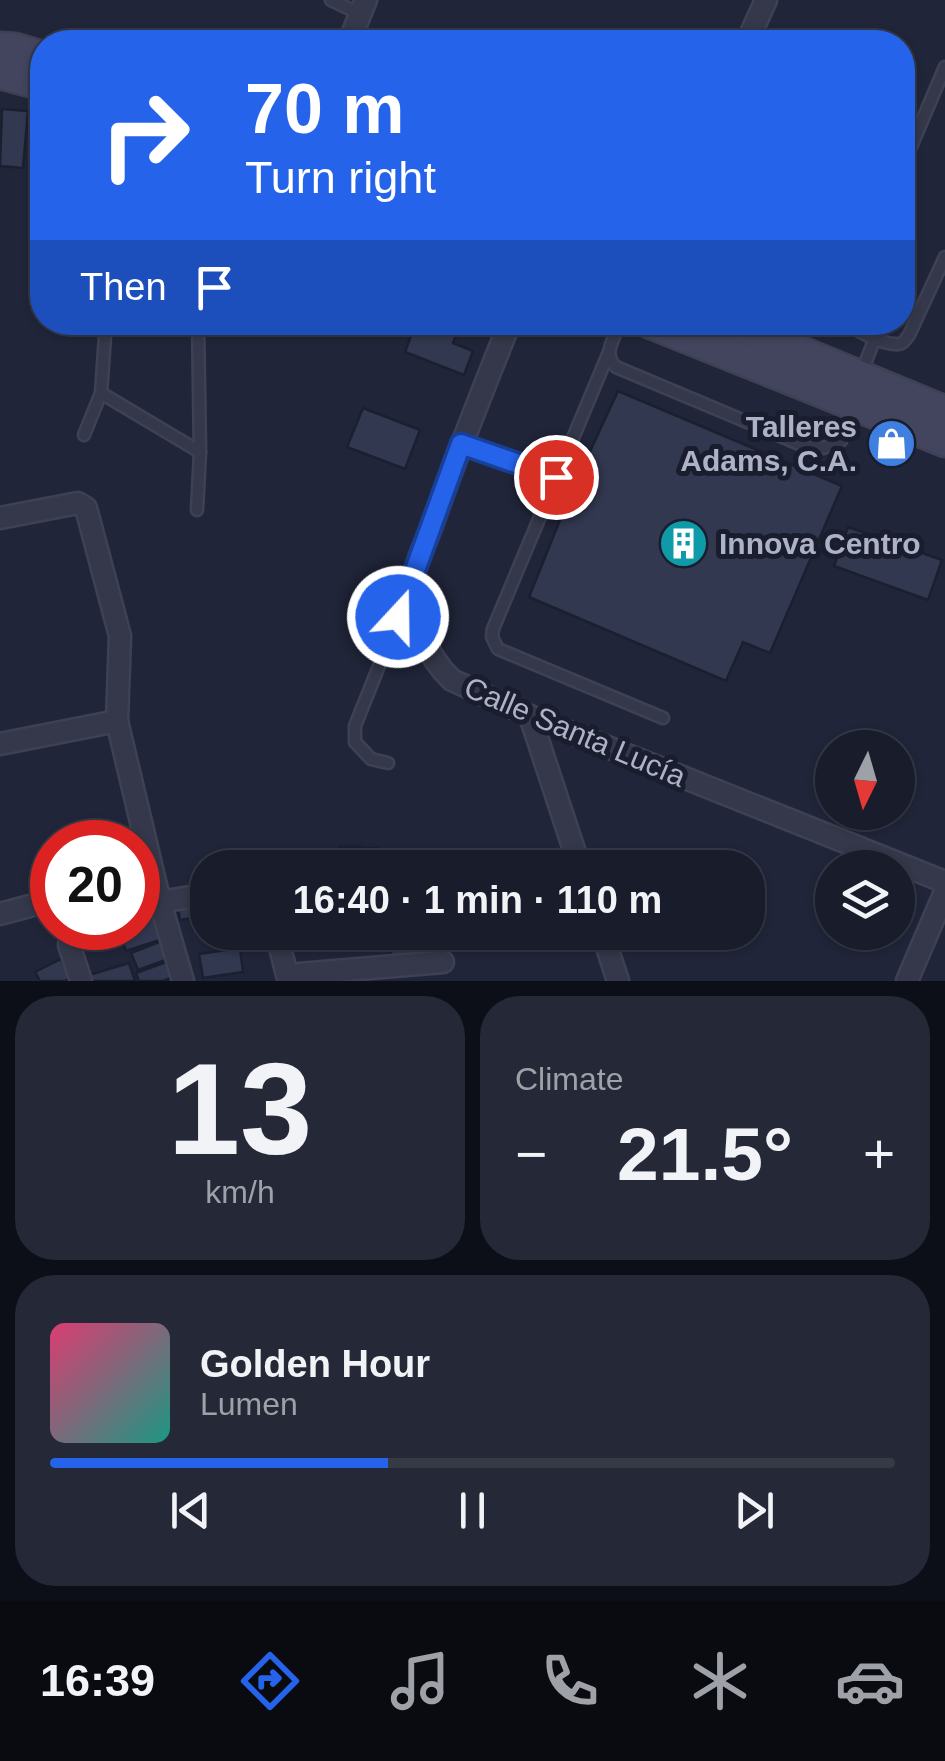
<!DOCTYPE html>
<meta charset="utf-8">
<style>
body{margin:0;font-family:Helvetica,sans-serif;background:#252937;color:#f1f3f6;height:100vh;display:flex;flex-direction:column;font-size:38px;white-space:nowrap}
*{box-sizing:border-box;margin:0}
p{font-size:32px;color:#9fa1a9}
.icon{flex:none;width:55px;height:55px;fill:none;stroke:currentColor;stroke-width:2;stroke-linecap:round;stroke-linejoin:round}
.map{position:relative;height:981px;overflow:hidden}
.drawer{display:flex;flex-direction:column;gap:15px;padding:15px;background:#0d0f18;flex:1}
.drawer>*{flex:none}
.banner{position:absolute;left:30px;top:30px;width:885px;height:305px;border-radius:40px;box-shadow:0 2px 8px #0004,0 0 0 2px #363a47;background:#2563eb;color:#fff;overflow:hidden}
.needle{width:65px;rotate:185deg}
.fabs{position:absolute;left:815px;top:730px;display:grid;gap:20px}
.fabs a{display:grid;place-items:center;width:100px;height:100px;border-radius:50%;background:#181c2b;box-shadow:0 2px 8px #0004,0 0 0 2px #363a47;font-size:50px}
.speed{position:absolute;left:30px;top:820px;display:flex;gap:20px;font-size:50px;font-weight:700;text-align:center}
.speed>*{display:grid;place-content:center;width:130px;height:130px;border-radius:50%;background:#181c2b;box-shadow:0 2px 8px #0004,0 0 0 2px #363a47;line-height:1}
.speed .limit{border:15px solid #d22;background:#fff;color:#111}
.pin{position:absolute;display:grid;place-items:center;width:85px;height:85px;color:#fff;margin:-42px;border:5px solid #fff;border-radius:50%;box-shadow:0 2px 10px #0007}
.me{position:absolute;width:110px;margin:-55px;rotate:21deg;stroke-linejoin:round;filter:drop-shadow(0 0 8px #0008)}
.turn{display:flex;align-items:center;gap:35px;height:210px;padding:0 50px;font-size:45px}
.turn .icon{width:130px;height:130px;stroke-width:2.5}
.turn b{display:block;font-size:70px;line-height:85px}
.then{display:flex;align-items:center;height:95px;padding:0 50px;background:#0003;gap:20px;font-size:38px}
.big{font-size:75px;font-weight:700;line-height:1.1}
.drawer .widget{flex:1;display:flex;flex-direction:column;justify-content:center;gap:15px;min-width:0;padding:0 35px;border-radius:40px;background:#252937}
.drawer .dial{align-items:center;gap:0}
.dial b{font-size:130px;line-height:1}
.song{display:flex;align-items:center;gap:30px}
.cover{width:120px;height:120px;border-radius:15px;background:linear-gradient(135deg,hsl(340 70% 55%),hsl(170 70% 35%))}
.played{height:10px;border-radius:5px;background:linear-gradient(90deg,#2563eb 40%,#363a47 40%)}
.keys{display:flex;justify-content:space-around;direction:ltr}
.heat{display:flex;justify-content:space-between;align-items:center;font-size:55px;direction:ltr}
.drawer .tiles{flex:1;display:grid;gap:15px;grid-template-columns:1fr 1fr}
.widget:last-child{grid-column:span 2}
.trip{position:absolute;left:190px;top:850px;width:575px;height:100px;border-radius:40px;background:#181c2b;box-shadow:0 2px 8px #0004,0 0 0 2px #363a47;font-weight:700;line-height:100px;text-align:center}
.dock{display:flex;height:160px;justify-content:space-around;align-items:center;background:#0a0b11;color:#9fa1a9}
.dock .icon{width:70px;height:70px}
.dock .active{color:#2563eb}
.dock b{font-size:45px;color:#f1f3f6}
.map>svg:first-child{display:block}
.building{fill:#323850;stroke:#1b1f30;stroke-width:2.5}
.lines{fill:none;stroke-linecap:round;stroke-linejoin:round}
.service-casing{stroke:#3d4153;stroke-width:15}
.minor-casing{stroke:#3d4153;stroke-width:25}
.secondary-casing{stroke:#3d4153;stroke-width:35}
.service{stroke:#34384a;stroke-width:10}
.minor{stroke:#34384a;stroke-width:20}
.secondary{stroke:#42455d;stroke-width:30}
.route-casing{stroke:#184099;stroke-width:25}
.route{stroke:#2563eb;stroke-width:18}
.labels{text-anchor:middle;stroke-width:10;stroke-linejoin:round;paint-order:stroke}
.poi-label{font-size:30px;font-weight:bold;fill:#aeb2c6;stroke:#191d2e;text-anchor:end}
.street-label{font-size:30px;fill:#aeb2c6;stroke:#191d2e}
</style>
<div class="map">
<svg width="945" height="981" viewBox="0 0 945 981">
<rect width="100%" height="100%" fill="#202539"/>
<!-- building -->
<g class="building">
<polygon points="2,109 28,111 23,168 0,166"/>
<polygon points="416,322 461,322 453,343 473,351 464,375 405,352"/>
<polygon points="618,391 842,486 770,653 743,642 726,681 529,597 572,490"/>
<polygon points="363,408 420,430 405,469 347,447"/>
<polygon points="881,427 911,438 903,461 873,450"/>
<polygon points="848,527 942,560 928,600 834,566"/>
<polygon points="339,847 361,847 360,868 339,868"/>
<rect x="362" y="848" width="16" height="20"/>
<rect x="299" y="851" width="32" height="17"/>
<polygon points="381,851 400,852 399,868 381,868"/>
<polygon points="294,853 294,868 274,868 274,854"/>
<polygon points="202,897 205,916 180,920 177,902"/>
<polygon points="158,913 166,938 126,951 118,928 138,928 138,919"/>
<polygon points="413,932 416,957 392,960 388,933"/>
<polygon points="415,932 440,932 443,953 418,956"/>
<polygon points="164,940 171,958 138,970 131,953"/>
<polygon points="240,948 243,972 203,978 199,954"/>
<polygon points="61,959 70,978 65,981 40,981 35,972"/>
<polygon points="169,961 176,976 163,981 139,981 136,973"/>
<polygon points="129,963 135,981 90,981 89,975"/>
</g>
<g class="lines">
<defs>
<g id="service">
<polyline points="331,0 360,14"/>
<polyline points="902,168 945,67"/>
<polyline points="106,322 101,393 200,452 198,322"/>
<path d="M621,322c-7,16 -19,32 -5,45l188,79 19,2 18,-7 15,-33"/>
<path d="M847,322c7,9 36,22 48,22 8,1 9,-3 14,-9l36,-78"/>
<polyline points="609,352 493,629 492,637 498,649 663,718"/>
<polyline points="861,374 875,338"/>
<polyline points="84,435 101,393"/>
<polyline points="463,445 556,477"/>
<polyline points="197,510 200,452"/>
<polyline points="388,763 371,759 355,742 355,726 409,591"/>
</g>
<g id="minor">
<polyline points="349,42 366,0"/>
<polyline points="747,42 766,0"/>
<path d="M510,322c-26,65 -52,129 -75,195 -6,19 -21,47 -22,66 -2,34 14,74 39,97l78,36 415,166"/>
<polyline points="0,518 78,503 86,508 120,636 117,721 160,902 183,981"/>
<polyline points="530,716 580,868"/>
<polyline points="0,744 117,721"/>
<polyline points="138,910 160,902 208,894"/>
<polyline points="0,914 52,900"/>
<polyline points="276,932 287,975 443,962"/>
<polyline points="602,932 618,981"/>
<polyline points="81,981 69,945 71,933 83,928"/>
<polyline points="907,981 945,892"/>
</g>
<g id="secondary">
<polyline points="0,48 15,49 42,57"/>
<polyline points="0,73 42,84"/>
<polyline points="649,322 945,441"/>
<polyline points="728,322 945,412"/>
</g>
</defs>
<!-- service casing -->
<use href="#service" class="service-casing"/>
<!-- minor casing -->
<use href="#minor" class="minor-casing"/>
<!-- secondary casing -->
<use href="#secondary" class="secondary-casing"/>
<!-- service -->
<use href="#service" class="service"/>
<!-- minor -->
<use href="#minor" class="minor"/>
<!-- secondary -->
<use href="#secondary" class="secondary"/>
</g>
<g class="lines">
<defs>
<polyline id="route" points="398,617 461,444 556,477"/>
</defs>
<!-- route casing -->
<use href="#route" class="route-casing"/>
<!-- route -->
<use href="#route" class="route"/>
</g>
<!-- icons -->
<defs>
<symbol id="shop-disc" viewBox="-11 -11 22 22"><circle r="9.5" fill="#3f7fe0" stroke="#191d2e"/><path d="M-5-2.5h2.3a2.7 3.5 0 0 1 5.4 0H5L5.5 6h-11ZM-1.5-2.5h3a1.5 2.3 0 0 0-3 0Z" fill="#fff"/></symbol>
<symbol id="building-disc" viewBox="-11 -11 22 22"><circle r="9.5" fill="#0f9aa8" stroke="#191d2e"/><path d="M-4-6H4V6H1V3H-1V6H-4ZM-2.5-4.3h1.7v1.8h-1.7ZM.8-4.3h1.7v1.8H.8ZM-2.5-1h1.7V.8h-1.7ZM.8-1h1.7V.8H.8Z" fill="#fff"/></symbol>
</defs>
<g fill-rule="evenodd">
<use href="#shop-disc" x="864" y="416" width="55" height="55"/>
<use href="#building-disc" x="656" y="516" width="55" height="55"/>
</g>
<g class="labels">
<!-- poi labels -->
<g class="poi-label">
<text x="857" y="437">Talleres<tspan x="857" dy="34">Adams, C.A.</tspan></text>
<text x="719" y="554" text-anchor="start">Innova Centro</text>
</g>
<!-- street labels -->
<g class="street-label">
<text transform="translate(575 732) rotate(23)" y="10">Calle Santa Lucía</text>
</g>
</g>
</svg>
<div class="fabs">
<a><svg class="needle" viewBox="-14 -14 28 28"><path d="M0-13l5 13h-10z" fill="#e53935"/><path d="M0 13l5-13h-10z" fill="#9fa1a9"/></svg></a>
<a><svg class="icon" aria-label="layers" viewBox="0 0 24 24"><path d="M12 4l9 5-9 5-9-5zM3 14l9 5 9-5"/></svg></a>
</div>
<div class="speed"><div class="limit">20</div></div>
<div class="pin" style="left:556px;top:477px;background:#d93025"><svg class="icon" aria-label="arrive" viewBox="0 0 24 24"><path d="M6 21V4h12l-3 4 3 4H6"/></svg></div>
<svg class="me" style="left:398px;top:617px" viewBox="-20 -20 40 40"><circle r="17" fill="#2563eb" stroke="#fff" stroke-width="3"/><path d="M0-11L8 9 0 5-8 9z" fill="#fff"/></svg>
<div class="trip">16:40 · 1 min · 110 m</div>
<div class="banner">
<div class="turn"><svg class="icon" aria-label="right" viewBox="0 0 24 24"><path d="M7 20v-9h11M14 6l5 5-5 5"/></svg><div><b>70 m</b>Turn right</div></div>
<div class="then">Then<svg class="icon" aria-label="arrive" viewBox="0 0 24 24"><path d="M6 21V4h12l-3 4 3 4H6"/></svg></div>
</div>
</div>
<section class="drawer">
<div class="tiles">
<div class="widget dial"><b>13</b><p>km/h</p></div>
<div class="widget"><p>Climate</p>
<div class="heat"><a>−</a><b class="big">21.5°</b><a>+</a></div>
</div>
<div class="widget">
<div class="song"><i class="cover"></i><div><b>Golden Hour</b><p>Lumen</p></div></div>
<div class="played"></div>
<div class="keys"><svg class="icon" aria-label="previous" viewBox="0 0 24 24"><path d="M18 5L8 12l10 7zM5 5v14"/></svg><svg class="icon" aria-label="pause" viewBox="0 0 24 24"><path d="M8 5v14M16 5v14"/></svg><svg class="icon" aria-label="next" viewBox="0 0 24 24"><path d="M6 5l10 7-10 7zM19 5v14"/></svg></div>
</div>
</div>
</section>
<nav class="dock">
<b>16:39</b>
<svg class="icon active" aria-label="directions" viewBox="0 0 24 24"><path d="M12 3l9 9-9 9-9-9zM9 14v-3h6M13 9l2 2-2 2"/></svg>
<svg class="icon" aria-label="music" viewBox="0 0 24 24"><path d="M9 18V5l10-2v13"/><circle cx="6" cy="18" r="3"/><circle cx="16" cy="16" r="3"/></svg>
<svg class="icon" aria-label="phone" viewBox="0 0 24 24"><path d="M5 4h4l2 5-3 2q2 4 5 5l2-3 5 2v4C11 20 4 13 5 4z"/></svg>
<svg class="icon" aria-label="climate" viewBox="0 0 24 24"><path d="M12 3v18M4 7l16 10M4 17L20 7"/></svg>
<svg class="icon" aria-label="car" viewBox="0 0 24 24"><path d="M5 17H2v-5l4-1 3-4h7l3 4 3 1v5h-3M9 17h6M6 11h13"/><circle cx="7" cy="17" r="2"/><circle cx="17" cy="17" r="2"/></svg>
</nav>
